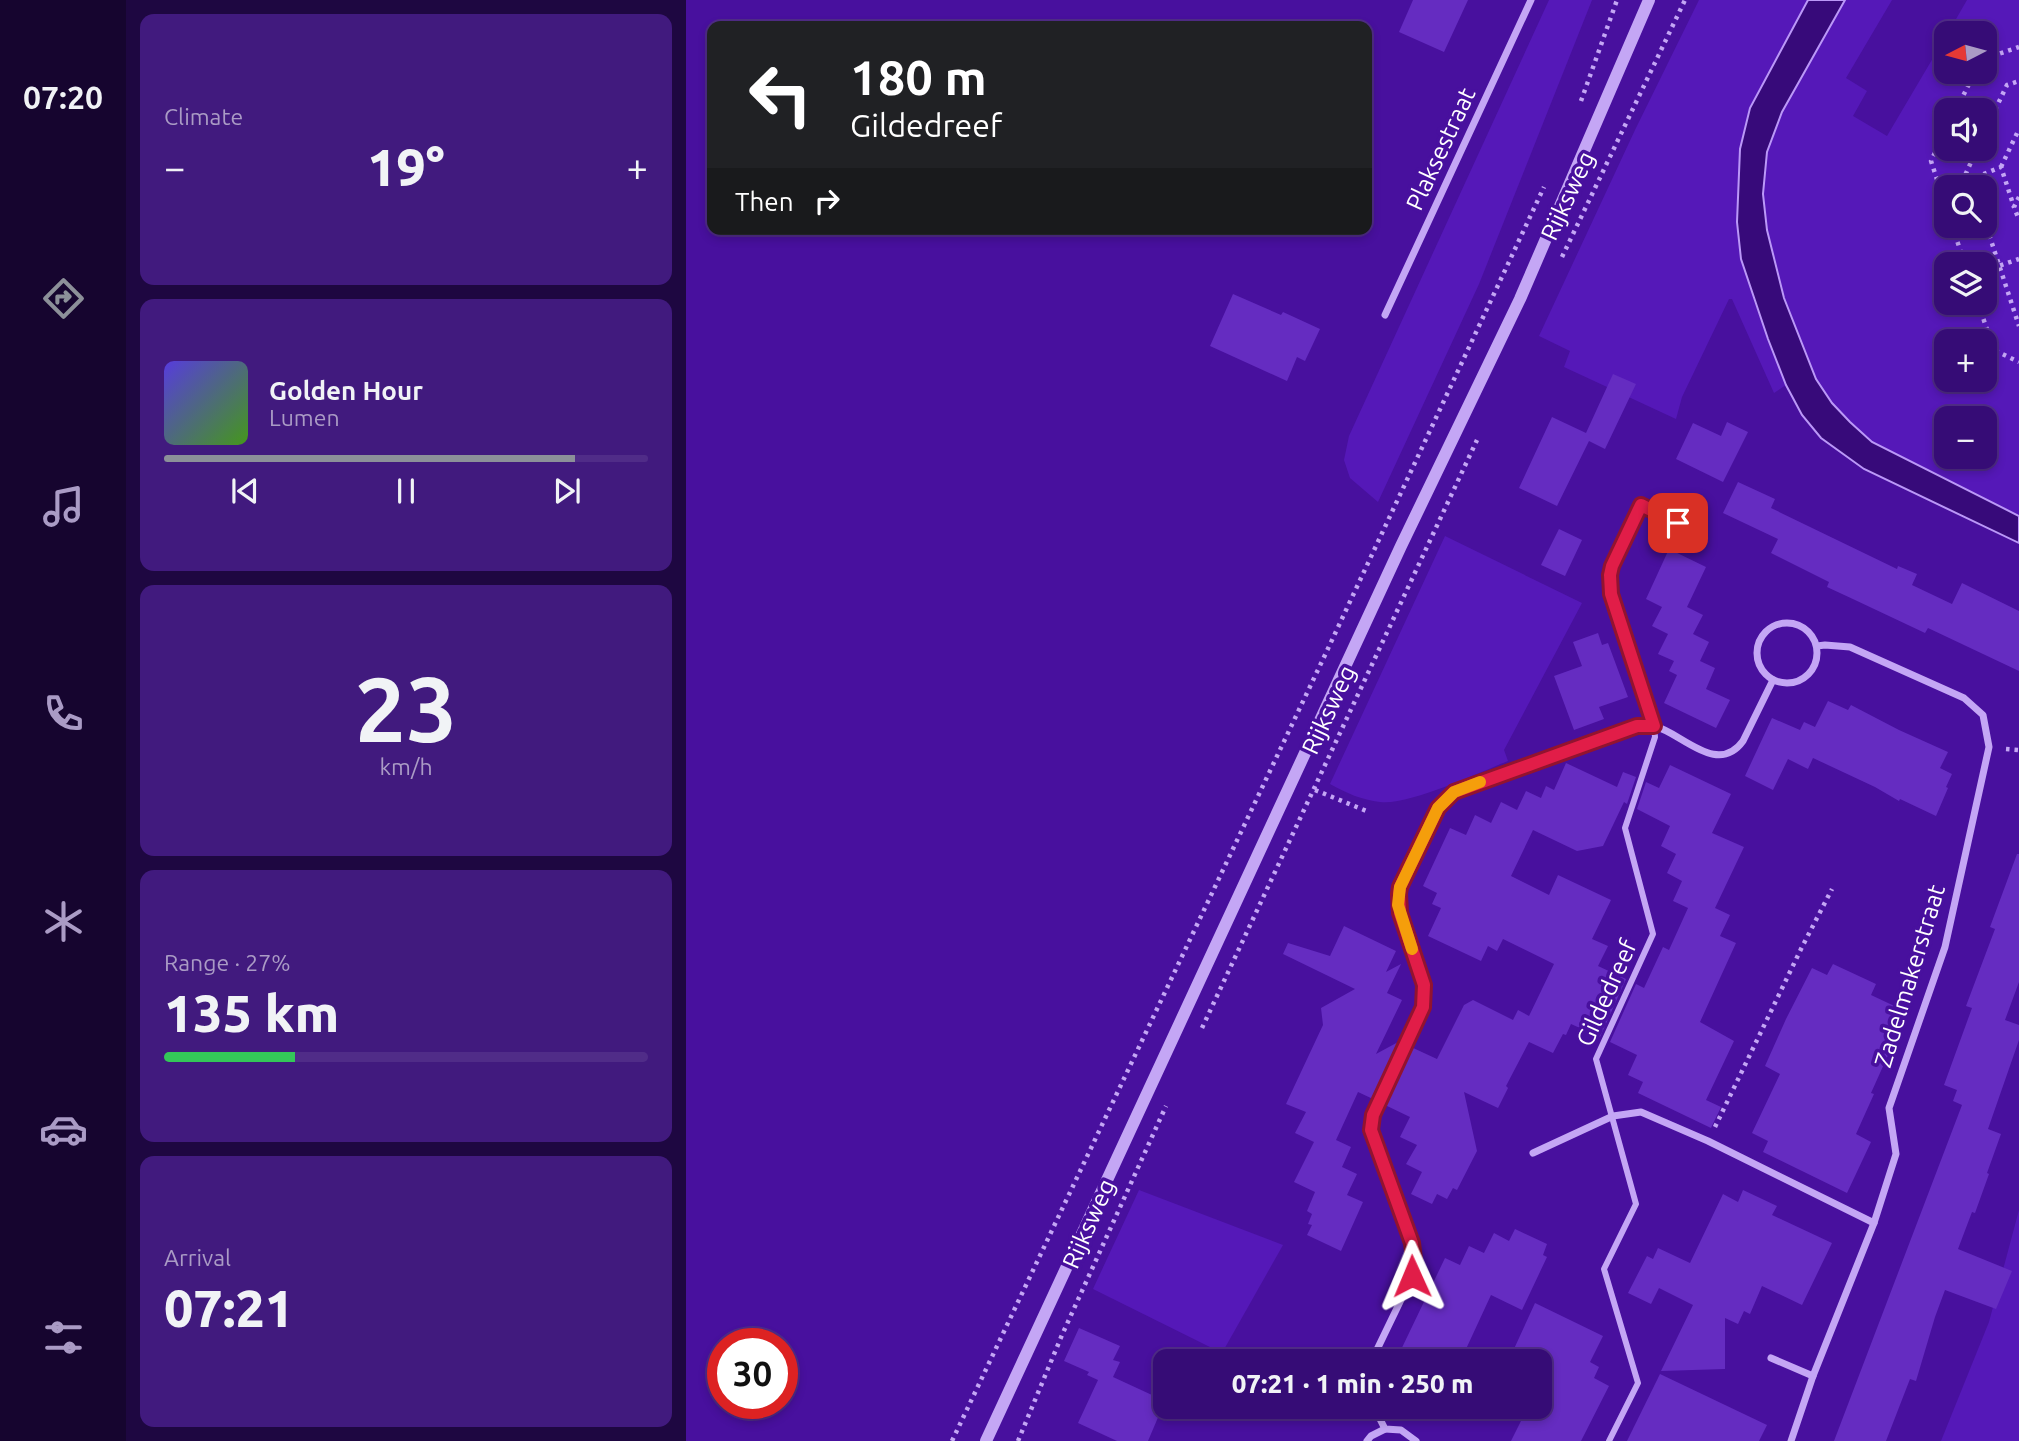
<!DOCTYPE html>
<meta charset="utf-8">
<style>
body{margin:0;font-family:Ubuntu,sans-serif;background:#411a7e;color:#f1f3f6;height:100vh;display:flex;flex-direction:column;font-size:26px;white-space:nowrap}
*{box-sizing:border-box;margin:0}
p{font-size:23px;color:#aa9bc5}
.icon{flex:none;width:38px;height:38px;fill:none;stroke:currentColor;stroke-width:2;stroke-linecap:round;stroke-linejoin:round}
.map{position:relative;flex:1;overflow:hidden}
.panel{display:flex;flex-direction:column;gap:14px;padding:14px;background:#1e0741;width:560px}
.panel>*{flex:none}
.hud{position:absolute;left:21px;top:21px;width:665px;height:214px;border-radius:14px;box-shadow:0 4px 10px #0003,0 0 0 2px #502c88;background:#202124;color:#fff;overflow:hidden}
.needle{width:46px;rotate:264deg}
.controls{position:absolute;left:1248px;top:21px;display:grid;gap:14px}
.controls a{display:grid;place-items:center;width:63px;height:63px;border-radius:14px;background:#360c76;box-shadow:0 4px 10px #0003,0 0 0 2px #502c88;font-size:35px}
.speed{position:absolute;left:21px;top:1328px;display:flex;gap:14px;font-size:35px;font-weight:700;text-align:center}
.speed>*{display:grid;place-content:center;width:91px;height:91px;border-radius:50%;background:#360c76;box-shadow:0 4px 10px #0003,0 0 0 2px #502c88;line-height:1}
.speed .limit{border:10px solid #d22;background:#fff;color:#111}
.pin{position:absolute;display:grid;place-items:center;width:60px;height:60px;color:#fff;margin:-30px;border-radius:14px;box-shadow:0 4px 10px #0006}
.me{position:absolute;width:77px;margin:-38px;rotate:359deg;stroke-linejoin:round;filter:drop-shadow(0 0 5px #0008)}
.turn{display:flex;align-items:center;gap:24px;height:147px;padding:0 28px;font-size:32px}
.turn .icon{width:91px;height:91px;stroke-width:2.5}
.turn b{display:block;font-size:49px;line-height:60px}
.then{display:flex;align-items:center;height:66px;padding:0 28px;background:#0003;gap:14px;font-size:26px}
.big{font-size:52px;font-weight:800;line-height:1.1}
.panel .tile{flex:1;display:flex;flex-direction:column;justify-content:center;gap:10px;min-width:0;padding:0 24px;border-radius:14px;background:#411a7e}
.panel .dial{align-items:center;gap:0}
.dial b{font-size:91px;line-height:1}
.song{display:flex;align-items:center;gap:21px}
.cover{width:84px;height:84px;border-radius:10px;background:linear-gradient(135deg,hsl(250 70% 55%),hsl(100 70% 35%))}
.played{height:7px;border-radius:4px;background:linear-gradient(90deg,#8c9099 85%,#502c88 85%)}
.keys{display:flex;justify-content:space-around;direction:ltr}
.heat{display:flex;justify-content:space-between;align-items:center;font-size:38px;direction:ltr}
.charge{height:10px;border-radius:5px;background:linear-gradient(90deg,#34c759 27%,#502c88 0)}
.trip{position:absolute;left:467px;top:1349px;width:399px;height:70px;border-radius:14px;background:#360c76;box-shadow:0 4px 10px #0003,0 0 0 2px #502c88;font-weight:800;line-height:70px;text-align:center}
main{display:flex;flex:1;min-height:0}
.tabs{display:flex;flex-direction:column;width:126px;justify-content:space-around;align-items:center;background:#16052f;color:#aa9bc5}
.tabs .icon{width:49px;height:49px}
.tabs .current{color:#8c9099}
.tabs b{font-size:32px;color:#f1f3f6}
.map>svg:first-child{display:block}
.green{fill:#5518b8;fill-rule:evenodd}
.water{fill:#370a7a;stroke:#bb98f8;stroke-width:2}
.building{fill:#652cc1}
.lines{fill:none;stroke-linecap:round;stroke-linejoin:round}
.path{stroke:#c4a6f5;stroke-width:4.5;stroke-dasharray:3.5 5;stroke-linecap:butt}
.pedestrian{stroke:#c4a6f5;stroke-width:6}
.minor{stroke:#c4a6f5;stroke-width:7}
.tertiary{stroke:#c4a6f5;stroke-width:12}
.route-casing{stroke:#92132f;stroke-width:18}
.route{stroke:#e11d48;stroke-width:12}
.slow{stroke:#f59e0b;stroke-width:12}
.labels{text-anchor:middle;stroke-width:7;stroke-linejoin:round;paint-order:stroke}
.street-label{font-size:24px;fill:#fff;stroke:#48109e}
</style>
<main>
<nav class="tabs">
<b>07:20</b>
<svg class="icon current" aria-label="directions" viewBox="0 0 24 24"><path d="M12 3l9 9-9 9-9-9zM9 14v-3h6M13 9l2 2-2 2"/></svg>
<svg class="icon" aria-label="music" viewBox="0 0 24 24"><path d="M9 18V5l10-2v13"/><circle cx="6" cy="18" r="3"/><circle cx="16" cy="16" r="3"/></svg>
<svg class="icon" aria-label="phone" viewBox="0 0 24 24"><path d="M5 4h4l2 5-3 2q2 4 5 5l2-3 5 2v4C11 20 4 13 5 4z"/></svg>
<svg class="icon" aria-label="climate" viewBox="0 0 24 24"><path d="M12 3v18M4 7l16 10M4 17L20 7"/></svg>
<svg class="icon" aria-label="car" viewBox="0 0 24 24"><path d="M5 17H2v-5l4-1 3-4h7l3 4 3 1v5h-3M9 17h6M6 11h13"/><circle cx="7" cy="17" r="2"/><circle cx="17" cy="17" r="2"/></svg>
<svg class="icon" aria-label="filters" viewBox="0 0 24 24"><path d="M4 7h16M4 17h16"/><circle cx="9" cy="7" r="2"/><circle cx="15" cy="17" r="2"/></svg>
</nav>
<section class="panel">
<div class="tile"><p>Climate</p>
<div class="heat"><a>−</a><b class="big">19°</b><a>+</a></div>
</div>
<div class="tile">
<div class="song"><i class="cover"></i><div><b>Golden Hour</b><p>Lumen</p></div></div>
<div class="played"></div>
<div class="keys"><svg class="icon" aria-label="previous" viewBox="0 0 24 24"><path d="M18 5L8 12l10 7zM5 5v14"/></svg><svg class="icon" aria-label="pause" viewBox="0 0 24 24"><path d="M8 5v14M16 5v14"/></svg><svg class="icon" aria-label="next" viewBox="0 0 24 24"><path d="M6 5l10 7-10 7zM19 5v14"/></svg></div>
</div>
<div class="tile dial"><b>23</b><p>km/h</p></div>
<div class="tile"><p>Range · 27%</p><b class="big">135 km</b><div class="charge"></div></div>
<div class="tile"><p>Arrival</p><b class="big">07:21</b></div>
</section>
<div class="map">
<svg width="1333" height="1441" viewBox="0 0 1333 1441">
<rect width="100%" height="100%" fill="#48109e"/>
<!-- green -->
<g class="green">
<polygon points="863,0 906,0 793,284 692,502 664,478 658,460 663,436"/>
<polygon points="1013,0 1122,0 1064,108 1068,301 1100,385 1088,393 1046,299 1043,299 996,397 990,419 878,367 884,351 853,336 949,130"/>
<path d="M1159,0h47l-46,78 21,13 -14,25 34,20 59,-100v36h38v-39h-36l19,-33h52v516l-147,-74 -22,-20 -18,-19 -16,-24 -32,-81 -17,-68 -4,-36 4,-42 15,-40zM1260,110h38v39h-38zM1260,187h38v39h-38zM1260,264h38v39h-38zM1260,341h38v39h-38zM1260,418h38v39h-38z"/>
<path d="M759,536l137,67 -78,147 4,11c-28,11 -100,45 -128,41 -18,-2 -34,-9 -50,-18z"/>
<polygon points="453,1190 597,1245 536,1353 407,1289"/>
<polygon points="1333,1210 1333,1441 1255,1441 1303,1322"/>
</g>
<!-- water -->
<polygon class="water" points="1122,0 1159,0 1096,112 1081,152 1077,194 1081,230 1098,298 1130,379 1146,403 1164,422 1186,442 1333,516 1333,543 1178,469 1135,438 1116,415 1100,385 1082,339 1055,259 1051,222 1054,149 1064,108"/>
<!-- building -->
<g class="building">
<polygon points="727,0 782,0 758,52 713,32"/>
<polygon points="547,294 595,315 597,312 634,329 619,361 611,357 601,381 524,346"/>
<polygon points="927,374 950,384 919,449 903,441 871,506 833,488 866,417 900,433"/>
<polygon points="1041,422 1062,432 1037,482 990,459 1007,423 1035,436"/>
<polygon points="1052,482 1089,499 1085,508 1211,569 1212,566 1231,574 1226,585 1266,604 1276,583 1333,611 1333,671 1242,628 1239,633 1169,600 1141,587 1143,582 1085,553 1092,539 1037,513"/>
<polygon points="873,529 896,540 879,576 855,565"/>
<polygon points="983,549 1020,567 1001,607 1017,615 1007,634 1023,642 1014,661 1029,668 1020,689 1044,700 1030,728 978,703 991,675 983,671 988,661 972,654 982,634 966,626 976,607 960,599"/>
<polygon points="912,633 916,645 922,643 942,697 913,707 918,719 888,730 868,676 896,666 887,642"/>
<polygon points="1142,701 1162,710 1165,705 1213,730 1262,752 1254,768 1266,774 1260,787 1262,788 1250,816 1214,799 1213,801 1189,787 1127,758 1122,769 1102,759 1087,790 1059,776 1086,718 1114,730 1118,722 1129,727"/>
<polygon points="880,763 931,787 937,772 950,777 941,804 938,802 917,846 891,851 847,830 825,876 863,895 872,875 925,900 906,939 922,946 912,966 940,979 914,1037 885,1024 880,1035 877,1034 867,1053 843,1042 820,1086 822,1088 812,1108 778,1092 791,1151 771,1190 767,1188 761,1199 751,1194 746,1204 725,1194 736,1172 720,1164 731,1145 714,1137 724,1117 699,1105 725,1047 751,1059 778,1005 787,1000 827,1020 832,1010 843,1016 868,964 817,939 811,951 802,946 795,961 742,936 755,908 746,904 751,893 737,886 764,828 780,835 789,815 805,823 815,802 831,810 840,791 855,798 860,786 868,790"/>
<polygon points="984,765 1045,794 1026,833 1058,847 1029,908 1044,915 1034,936 1050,943 1014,1022 1048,1041 1020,1100 1035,1107 1025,1128 952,1093 957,1082 942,1075 951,1055 924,1042 950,984 958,988 977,947 983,950 1002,908 987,901 996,881 981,873 990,854 975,846 984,826 951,809 960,782 973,788"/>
<polygon points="1331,854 1333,854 1333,982 1319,1020 1333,1025 1333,1040 1302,1129 1315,1134 1301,1173 1303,1174 1289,1213 1286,1212 1272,1249 1326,1271 1310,1309 1259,1290 1249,1317 1230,1381 1224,1379 1200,1441 1148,1441 1276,1105 1267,1101 1271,1090 1258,1085 1286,1008 1280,1006 1309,929 1304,927"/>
<polygon points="658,926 710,951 700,972 715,964 701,993 716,1000 690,1054 714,1041 687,1099 672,1092 650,1140 665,1147 656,1167 671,1174 661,1195 677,1202 655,1251 621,1235 626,1225 622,1224 626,1214 621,1211 629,1192 608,1182 628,1142 609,1133 620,1112 600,1104 637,1025 635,1008 669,989 597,954 602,943 644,956"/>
<polygon points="1147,964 1190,984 1185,995 1219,1011 1199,1051 1203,1053 1185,1093 1188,1094 1170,1134 1185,1142 1161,1193 1077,1152 1082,1141 1066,1133 1094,1074 1079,1066 1100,1019 1126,968 1141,975"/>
<polygon points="1057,1190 1091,1206 1086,1215 1146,1243 1116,1305 1076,1286 1064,1314 1058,1311 1052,1324 1039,1318 1039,1369 975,1371 1007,1305 973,1288 965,1304 942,1293 961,1256 967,1259 972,1248 1004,1263 1037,1194 1052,1202"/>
<polygon points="829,1229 861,1244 857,1255 861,1257 836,1310 805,1295 774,1362 724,1362 712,1356 759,1258 774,1265 783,1246 798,1253 808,1233 823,1241"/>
<polygon points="849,1303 917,1336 904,1362 913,1367 908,1378 923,1386 895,1441 825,1441 842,1407 854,1407 854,1382 864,1362 822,1362"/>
<polygon points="393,1328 434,1346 427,1360 434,1362 427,1377 479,1401 462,1441 431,1441 392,1423 412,1380 401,1375 403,1372 378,1361"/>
<polygon points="974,1374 1081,1425 1073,1441 941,1441"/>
</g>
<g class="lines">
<!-- path -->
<g class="path">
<polyline points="1298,59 1333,47"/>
<polyline points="895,101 931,0"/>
<polyline points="1270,110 1289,72"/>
<polyline points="1260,130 1245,161 1260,207"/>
<polyline points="1298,133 1321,85 1333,81"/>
<polyline points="1315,167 1333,129"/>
<polyline points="1285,179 1288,187"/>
<polyline points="1276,182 1291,149"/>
<polyline points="1266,187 1315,167 1328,207"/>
<polyline points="1333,197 1328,207 1333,220"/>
<polyline points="1298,219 1333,326"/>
<polyline points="1266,226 1279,264"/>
<polyline points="876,257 999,0"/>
<polyline points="1298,271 1333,259"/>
<polyline points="1292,303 1308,350 1333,362"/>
<polyline points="1320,749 1333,750"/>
<polyline points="629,790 683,812"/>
<polyline points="516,1028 791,440"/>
<polyline points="1029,1127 1116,947 1146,889"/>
<polyline points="266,1441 639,655 858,187"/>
<polyline points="332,1441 376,1335 480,1106"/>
</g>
<!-- pedestrian -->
<polyline class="pedestrian" points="923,1441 952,1383 918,1269 950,1204 910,1059 967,934 939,828 969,737 968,726"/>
<!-- minor -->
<g class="minor">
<polyline points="699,315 845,0"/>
<circle cx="1101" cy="653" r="30"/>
<polyline points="968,726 925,594 924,585 926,566 955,505 1011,531"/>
<polyline points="847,1153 927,1116 955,1112 1022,1141 1188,1223"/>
<polyline points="1085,1358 1127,1376"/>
<path d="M685,1362l41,-85 3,-10 -3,-24 -41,-112 2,-16 50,-108 1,-6v-16l-24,-72 -2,-13 2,-13 39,-79 15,-16 183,-66c5,0 12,-1 17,0 27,6 63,51 89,15l30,-61"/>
<polyline points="688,1407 699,1429 715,1430 730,1441"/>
<polyline points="681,1441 685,1436 699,1429"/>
<polyline points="1105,1441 1127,1376 1188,1223 1210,1154 1203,1108 1259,947 1303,747 1297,715 1278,698 1164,647 1139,645 1131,646"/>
</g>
<!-- tertiary -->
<polyline class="tertiary" points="300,1441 715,546 834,299 963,0"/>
</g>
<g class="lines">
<defs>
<polyline id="route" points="726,1276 729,1267 726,1243 685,1130 687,1115 737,1007 738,985 714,913 713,894 714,887 752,808 768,792 951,726 968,726 925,594 924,575 926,566 955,505 992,523"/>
</defs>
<!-- route casing -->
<use href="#route" class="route-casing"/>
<!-- route -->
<use href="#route" class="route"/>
<!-- slow -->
<polyline class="slow" points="726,949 712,905 714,887 752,808 768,792 794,782"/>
</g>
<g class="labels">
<!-- street labels -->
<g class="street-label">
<text transform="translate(755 149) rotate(-65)" y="8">Plaksestraat</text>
<text transform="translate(882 196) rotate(-65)" y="8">Rijksweg</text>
<text transform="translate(643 710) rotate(-65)" y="8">Rijksweg</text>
<text transform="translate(1224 976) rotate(-73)" y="8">Zadelmakerstraat</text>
<text transform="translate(921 993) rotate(-66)" y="8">Gildedreef</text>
<text transform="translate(403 1224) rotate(-66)" y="8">Rijksweg</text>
</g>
</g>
</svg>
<div class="controls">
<a><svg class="needle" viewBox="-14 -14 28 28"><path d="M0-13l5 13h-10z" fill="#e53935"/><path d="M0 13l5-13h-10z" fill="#aa9bc5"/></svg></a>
<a><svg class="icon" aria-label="sound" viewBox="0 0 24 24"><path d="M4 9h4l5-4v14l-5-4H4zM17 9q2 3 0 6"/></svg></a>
<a><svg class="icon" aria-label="search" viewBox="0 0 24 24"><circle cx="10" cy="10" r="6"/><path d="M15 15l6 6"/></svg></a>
<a><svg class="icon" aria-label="layers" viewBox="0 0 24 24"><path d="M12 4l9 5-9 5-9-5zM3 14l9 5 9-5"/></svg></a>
<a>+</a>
<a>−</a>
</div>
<div class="speed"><div class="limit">30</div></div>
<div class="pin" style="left:992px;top:523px;background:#d93025"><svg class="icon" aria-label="arrive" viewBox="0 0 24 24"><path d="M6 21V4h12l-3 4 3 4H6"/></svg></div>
<svg class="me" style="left:726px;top:1276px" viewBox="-20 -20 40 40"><path d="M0-17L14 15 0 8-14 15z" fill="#e11d48" stroke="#fff" stroke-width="4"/></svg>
<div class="trip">07:21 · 1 min · 250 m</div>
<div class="hud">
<div class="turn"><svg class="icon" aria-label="left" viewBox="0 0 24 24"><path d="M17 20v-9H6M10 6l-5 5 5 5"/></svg><div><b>180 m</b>Gildedreef</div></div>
<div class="then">Then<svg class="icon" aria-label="right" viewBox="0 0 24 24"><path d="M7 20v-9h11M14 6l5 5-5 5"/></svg></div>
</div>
</div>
</main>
